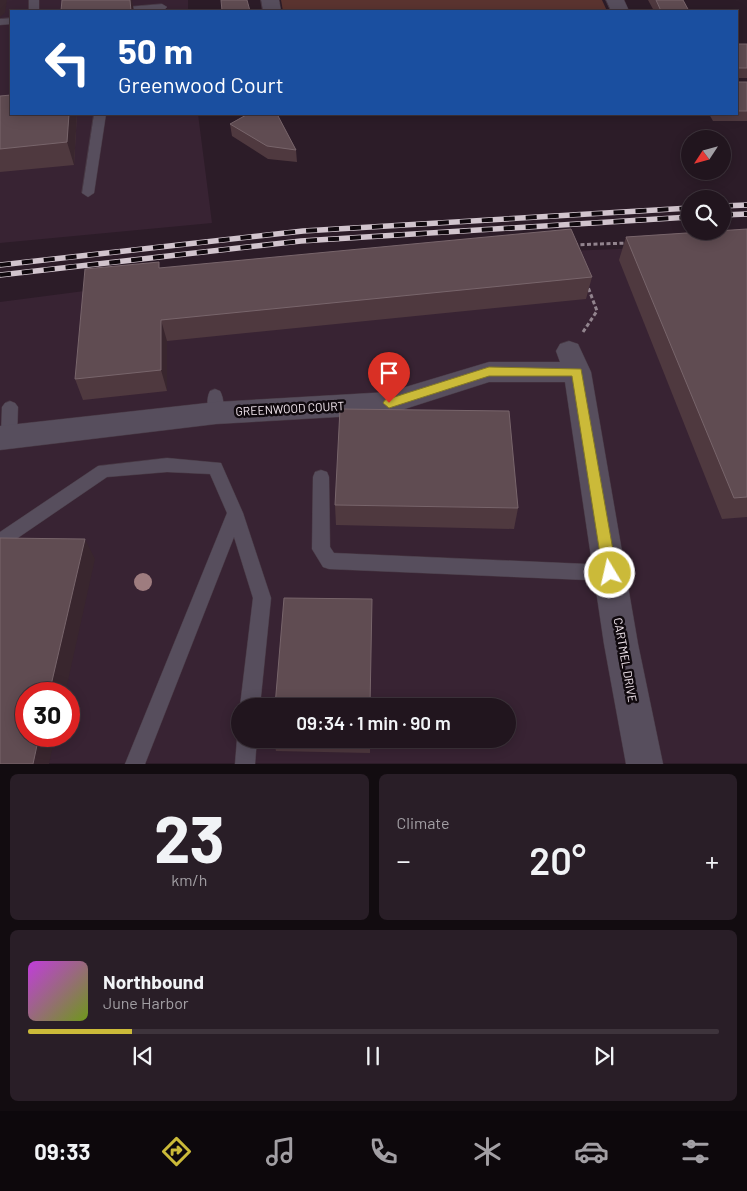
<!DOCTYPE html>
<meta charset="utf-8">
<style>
body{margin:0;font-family:Barlow,sans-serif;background:#291e27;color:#f1f3f6;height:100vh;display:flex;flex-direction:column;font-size:19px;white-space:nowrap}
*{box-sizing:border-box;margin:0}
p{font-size:16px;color:#a29fa4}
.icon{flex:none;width:28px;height:28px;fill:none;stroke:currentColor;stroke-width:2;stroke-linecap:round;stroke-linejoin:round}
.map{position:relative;height:764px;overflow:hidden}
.panel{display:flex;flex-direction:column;gap:10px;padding:10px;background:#120c10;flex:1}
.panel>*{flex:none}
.hud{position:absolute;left:10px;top:10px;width:728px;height:105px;border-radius:0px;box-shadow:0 2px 12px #0003,0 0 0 1px #3e343c;background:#1a4fa0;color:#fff;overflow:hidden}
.needle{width:32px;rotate:234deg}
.tools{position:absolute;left:681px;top:130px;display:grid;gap:10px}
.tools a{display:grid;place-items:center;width:50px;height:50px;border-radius:50%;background:#21151e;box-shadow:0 2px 12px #0003,0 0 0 1px #3e343c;font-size:25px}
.speed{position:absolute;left:15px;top:682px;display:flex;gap:10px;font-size:25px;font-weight:700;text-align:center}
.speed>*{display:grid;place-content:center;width:65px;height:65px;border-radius:50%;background:#21151e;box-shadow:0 2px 12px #0003,0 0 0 1px #3e343c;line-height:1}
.speed .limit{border:8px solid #d22;background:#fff;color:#111}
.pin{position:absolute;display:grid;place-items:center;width:42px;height:42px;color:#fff;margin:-51px -21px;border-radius:50% 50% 50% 0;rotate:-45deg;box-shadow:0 0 5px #0007}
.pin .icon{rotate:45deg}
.me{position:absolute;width:55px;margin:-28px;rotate:351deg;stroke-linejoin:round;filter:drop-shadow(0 0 4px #0008)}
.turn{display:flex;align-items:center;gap:18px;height:105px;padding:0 25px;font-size:22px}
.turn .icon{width:65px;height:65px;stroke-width:2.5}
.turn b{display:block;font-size:35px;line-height:42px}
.big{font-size:38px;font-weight:600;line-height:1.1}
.panel .tile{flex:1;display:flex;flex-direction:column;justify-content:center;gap:8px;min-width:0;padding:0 18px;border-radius:8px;background:#291e27}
.panel .dial{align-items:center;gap:0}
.dial b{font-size:65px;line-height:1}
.song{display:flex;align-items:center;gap:15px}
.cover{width:60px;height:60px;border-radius:8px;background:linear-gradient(135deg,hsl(290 70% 55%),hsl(80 70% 35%))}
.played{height:5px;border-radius:2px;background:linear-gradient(90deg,#cbba39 15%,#3e343c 15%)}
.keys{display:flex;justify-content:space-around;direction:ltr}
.heat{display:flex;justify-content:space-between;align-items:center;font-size:28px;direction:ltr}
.panel .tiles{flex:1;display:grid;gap:10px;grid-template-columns:1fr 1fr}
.tile:last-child{grid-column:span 2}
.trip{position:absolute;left:231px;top:698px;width:285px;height:50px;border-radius:25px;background:#21151e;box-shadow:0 2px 12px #0003,0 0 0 1px #3e343c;font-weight:600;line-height:50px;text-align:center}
.dock{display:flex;height:80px;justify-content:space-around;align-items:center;background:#0d080c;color:#a29fa4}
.dock .icon{width:35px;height:35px}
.dock .on{color:#cbba39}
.dock b{font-size:22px;color:#f1f3f6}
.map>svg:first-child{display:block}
.built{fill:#382333;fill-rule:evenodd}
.green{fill:#5b3430}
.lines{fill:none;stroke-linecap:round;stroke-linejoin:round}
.service-casing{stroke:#483944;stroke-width:1}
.minor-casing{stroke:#483944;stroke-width:1}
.path{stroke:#92848e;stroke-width:3;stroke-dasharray:4 2.5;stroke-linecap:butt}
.service{fill:#574e5d;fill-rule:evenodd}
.minor{fill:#574e5d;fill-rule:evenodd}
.rail-casing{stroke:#d1c4cd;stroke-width:5.5}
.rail{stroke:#10090e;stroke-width:4;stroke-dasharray:11;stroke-linecap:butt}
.tree{fill:#9e7c7f}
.wall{fill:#4f393f}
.shaded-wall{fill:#39262e}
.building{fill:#604c52;stroke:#78656b}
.route{fill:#cbba39;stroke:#847925}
.labels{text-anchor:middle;stroke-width:5;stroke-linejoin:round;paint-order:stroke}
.street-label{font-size:12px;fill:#f5e9f1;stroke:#10090e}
</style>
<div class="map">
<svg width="747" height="764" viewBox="0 0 747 764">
<rect width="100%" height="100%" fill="#2c1c28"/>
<!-- built -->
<g class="built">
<polygon points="0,0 188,0 188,11 11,11 11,114 198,114 212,223 0,243"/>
<path d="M747,244v519h-747v-461l92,-12 474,-39zM26,694h43v42h-43zM240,706h268v33h-268z"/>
</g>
<!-- green -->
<polygon class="green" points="281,0 602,0 607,11 283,11"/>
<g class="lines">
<defs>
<g id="service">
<rect x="29" y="0" width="10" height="11"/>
<polygon points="162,4 167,7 165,9 146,11 109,11 114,8"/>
<polygon points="11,18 11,24 0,25 0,19"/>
<polygon points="94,114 106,114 94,193 88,197 82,193"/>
<path d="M215,389l5,2c4,7 5,19 1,26l-5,2 -5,-2c-4,-7 -5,-19 -1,-26z"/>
<polygon points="10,401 15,403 18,407 17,437 15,441 9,443 3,441 1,437 2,407 5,403"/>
<polygon points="167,458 221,463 243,513 271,598 260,706 240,706 253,598 234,537 145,764 125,764 227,513 210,474 167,472 107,477 6,546 0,549 0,532 98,466"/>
<polygon points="321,470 327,472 329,477 330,547 334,553 610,565 616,567 619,573 616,579 610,581 329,569 323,567 312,549 313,477 315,472"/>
<polygon points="240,732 240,739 257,739 255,764 235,764 237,739"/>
</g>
<g id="minor">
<polygon points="261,0 279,0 281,11 263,11"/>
<polygon points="606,0 624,0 629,11 611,11"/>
<polygon points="569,341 578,344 591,372 638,644 663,764 626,764 604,644 565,382 489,382 389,414 216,424 0,450 0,426 216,402 389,392 489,362 560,362 556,351 560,344"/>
</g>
</defs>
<!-- service casing -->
<use href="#service" class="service-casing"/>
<!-- minor casing -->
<use href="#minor" class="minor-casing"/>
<!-- path -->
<g class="path">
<polyline points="574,245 627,243"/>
<polyline points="583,332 597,311 588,287"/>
</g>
<!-- service -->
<use href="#service" class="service"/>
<!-- minor -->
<use href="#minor" class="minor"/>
<defs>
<g id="rail">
<polyline points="722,206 747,205"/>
<polyline points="722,215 747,214"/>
<polyline points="0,265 303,231 690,208"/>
<polyline points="0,275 301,241 690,217"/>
</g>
</defs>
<!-- rail casing -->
<use href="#rail" class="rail-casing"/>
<!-- rail -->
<use href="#rail" class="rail"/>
</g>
<!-- trees -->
<circle class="tree" cx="143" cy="582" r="9"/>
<!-- wall -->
<g class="wall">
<polygon points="648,0 683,0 689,11 654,11"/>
<polygon points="736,44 747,44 747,78 738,78 738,82 747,82 747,121 713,121 709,114 736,114"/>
<polygon points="0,96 11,114 77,114 74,165 0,172"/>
<polygon points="246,114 277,114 296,150 297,162 268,159 232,136 230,124 247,114"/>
<polygon points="747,229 747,517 722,519 619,260 626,237"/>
<polygon points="160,268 592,277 586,299 167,341 167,391 83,400 75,379"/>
<polygon points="335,505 518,508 514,529 336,525"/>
<polygon points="273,739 370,739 370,753 276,751"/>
</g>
<!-- shaded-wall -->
<g class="shaded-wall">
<polygon points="0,0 7,0 5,13 0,17"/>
<polygon points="130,0 132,0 134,11 131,11"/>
<polygon points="69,114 77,114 74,165 67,142"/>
<polygon points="161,320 167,341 167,391 161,370"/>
<polygon points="85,539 95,559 65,694 49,694"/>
<polygon points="39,736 55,736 49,764 33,764"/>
</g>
<!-- building -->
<g class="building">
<polygon points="62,0 130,0 131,11 61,11"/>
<polygon points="221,0 247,0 250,11 222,11"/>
<polygon points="656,0 683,0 689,11 661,11"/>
<polygon points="736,44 747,44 747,68 738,68 738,82 747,82 747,111 736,111"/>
<polygon points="11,95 11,114 69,114 67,142 0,149 0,96"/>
<polygon points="248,114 277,114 296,150 267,146 230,124"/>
<polygon points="571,229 592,277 161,320 161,370 75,379 85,269 159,262 159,268"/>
<polygon points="747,229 747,497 734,498 626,237"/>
<polygon points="340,409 509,411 518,508 335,505"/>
<polygon points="0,538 85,539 49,694 26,694 26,736 39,736 33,764 0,764"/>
<polygon points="284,598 372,599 370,706 275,706"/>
<polygon points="292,739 370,739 370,741"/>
</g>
<!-- route -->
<polygon class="route" points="489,367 581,369 617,573 615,577 610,579 605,577 603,573 572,376 489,376 389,408 383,403 385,400"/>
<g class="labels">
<!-- street labels -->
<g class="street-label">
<text transform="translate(290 409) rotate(-3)" y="4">GREENWOOD COURT</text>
<text transform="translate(625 660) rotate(80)" y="4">CARTMEL DRIVE</text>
</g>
</g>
</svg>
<div class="tools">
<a><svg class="needle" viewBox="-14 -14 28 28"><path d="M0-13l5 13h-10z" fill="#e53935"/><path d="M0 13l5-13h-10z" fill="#a29fa4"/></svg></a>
<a><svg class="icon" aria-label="search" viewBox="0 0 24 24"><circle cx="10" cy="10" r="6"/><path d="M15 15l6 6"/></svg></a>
</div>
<div class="speed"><div class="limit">30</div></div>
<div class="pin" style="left:389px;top:403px;background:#d93025"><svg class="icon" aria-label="arrive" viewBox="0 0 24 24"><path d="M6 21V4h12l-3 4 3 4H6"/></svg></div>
<svg class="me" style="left:610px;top:573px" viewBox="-20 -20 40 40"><circle r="17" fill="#cbba39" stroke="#fff" stroke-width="3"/><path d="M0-11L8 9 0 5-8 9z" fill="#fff"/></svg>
<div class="trip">09:34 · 1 min · 90 m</div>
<div class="hud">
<div class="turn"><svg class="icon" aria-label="left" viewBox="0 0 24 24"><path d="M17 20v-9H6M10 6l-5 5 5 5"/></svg><div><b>50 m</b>Greenwood Court</div></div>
</div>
</div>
<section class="panel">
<div class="tiles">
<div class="tile dial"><b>23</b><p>km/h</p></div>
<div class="tile"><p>Climate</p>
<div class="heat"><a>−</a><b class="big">20°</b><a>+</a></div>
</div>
<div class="tile">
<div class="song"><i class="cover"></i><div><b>Northbound</b><p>June Harbor</p></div></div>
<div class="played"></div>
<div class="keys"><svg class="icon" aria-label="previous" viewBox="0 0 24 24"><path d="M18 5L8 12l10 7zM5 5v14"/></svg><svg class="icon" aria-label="pause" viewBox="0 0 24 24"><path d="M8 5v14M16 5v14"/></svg><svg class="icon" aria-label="next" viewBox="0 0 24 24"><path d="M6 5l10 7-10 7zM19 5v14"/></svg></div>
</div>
</div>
</section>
<nav class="dock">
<b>09:33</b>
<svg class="icon on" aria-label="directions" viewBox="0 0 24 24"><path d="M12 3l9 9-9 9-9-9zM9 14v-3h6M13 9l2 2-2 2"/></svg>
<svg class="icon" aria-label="music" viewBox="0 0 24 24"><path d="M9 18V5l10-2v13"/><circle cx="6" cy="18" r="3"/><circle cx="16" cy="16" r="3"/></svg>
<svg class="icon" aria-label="phone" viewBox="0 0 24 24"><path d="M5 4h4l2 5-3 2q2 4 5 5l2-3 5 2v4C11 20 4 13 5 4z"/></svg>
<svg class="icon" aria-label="climate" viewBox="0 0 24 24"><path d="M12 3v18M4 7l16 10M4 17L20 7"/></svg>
<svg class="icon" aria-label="car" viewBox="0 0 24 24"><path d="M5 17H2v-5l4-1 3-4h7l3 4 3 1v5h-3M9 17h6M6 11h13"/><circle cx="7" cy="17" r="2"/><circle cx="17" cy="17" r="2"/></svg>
<svg class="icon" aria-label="filters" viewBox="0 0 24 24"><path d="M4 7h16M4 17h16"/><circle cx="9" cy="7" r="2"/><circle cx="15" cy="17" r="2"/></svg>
</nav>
